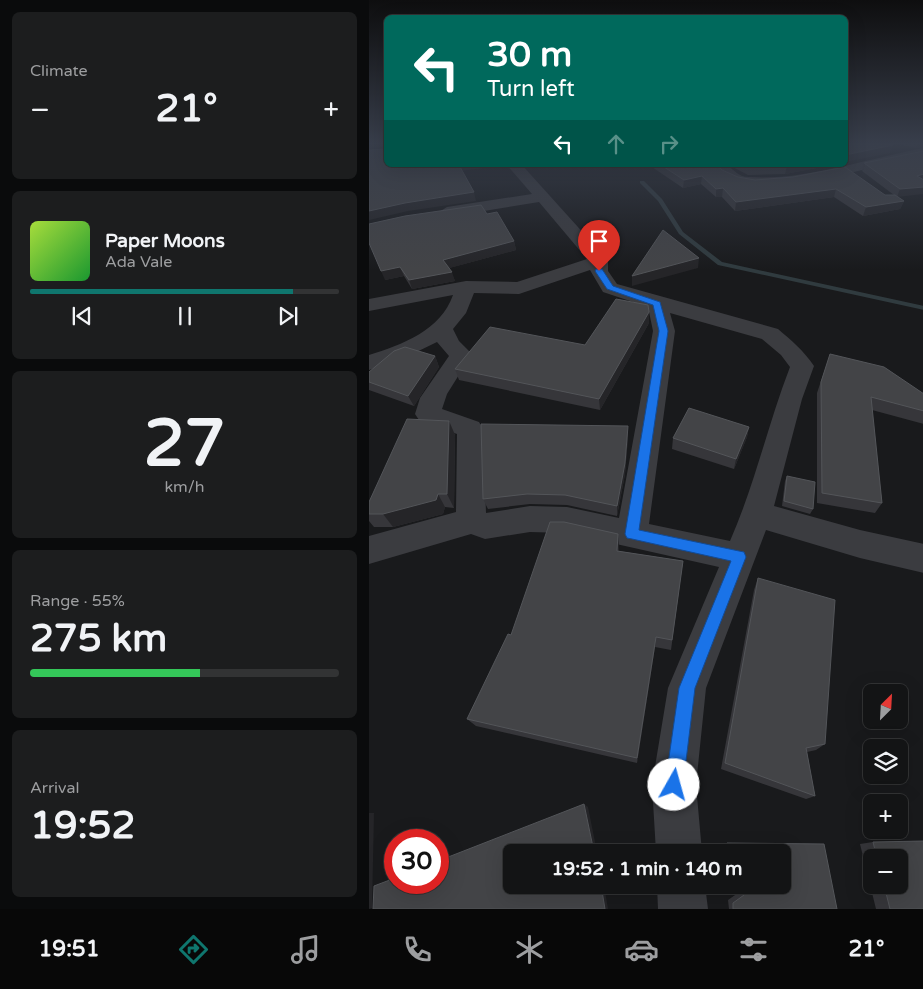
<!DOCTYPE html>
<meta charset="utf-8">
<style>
body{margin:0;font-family:"Varela Round",sans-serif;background:#1c1d1e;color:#f1f3f6;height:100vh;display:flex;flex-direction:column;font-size:19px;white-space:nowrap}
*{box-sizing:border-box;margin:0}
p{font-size:16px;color:#9d9ea0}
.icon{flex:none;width:28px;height:28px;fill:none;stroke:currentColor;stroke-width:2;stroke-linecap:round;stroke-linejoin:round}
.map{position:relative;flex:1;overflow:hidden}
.sheet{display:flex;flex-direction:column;gap:12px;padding:12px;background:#0a0b0c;width:369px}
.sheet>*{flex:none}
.top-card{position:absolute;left:15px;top:15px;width:464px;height:152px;border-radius:8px;box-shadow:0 5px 20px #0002,0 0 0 1px #323334;background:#00695c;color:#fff;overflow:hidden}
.needle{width:32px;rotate:24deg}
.controls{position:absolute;left:494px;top:684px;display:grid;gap:10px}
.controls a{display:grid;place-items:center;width:45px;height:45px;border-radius:8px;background:#131415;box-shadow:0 5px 20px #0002,0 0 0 1px #323334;font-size:25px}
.speed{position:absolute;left:15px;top:829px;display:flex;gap:10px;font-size:25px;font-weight:700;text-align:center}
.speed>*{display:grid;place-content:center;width:65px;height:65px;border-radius:50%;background:#131415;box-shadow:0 5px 20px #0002,0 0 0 1px #323334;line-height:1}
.speed .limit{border:8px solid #d22;background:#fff;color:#111}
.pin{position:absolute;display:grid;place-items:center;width:42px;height:42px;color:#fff;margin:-51px -21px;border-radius:50% 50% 50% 0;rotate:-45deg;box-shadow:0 0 5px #0007}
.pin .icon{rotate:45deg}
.me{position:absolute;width:55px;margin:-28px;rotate:7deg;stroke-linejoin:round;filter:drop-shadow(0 0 4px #0008)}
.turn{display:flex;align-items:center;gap:18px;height:105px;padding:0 20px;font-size:22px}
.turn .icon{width:65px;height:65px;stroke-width:2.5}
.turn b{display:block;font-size:35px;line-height:42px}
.lanes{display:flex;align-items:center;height:48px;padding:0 20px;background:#0003;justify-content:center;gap:25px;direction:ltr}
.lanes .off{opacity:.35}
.big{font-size:38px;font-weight:700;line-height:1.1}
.sheet .widget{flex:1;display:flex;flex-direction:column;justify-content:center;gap:8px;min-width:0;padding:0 18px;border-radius:8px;background:#1c1d1e}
.sheet .dial{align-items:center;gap:0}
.dial b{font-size:65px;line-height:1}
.song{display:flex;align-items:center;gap:15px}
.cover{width:60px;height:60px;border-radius:8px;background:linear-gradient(135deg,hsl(80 70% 55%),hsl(130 70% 35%))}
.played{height:5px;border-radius:2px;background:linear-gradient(90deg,#0f766e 85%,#323334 85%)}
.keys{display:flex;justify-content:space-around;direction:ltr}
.heat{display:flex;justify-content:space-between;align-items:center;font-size:28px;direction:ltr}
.charge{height:8px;border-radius:4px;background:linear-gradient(90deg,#34c759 55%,#323334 0)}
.trip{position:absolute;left:134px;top:844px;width:288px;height:50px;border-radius:8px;background:#131415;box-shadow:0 5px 20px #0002,0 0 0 1px #323334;font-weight:700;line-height:50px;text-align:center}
.menu{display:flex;height:80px;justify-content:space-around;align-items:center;background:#080808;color:#9d9ea0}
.menu .icon{width:35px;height:35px}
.menu .active{color:#0f766e}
.menu b{font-size:22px;color:#f1f3f6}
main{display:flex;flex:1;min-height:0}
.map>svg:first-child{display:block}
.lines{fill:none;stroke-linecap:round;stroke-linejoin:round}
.stream{fill:#303b3f;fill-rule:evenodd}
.minor{fill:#3b3c40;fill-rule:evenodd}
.wall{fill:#36363a;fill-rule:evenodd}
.shaded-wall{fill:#252528}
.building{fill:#434447;stroke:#535559}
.route{fill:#1a73e8;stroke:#114b97}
</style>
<main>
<section class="sheet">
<div class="widget"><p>Climate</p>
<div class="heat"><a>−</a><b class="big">21°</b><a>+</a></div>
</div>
<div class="widget">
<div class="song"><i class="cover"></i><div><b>Paper Moons</b><p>Ada Vale</p></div></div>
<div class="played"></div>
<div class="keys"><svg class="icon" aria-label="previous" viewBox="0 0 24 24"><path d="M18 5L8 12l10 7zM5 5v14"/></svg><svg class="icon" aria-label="pause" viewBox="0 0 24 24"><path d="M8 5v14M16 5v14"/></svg><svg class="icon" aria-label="next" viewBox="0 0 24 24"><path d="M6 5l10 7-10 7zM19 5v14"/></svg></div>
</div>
<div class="widget dial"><b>27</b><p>km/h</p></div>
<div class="widget"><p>Range · 55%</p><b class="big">275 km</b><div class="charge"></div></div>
<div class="widget"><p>Arrival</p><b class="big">19:52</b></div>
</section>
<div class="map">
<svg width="555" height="909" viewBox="0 0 555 909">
<rect width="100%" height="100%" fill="#191a1c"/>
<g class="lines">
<!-- stream -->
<polygon class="stream" points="271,181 275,181 293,199 314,232 353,262 555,306 555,310 349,265 310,234 289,201 271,183"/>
<!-- minor -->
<g class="minor">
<path d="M555,148v8c-48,8 -155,44 -197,25 -7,-3 -13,-11 -17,-16 4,0 12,-1 15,0 10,4 12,12 24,12 55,4 120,-19 175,-29z"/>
<path d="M138,165h15l83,92 3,4v10l9,13 161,45c13,11 26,22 36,37l-12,33 -28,107 86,24 64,14v29l-64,-15 -94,-28 -60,158 -10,97 6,67h-46l-4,-67 16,-97 51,-121 -152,-34 -37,-1 -45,7 -14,-5 -102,30v-28l87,-24 1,-78 -38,-14 -4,-6 5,-16 29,-42 -12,-14 -37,18 -31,10v-15c33,-10 72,-25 84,-60l-84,16v-12l97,-18 51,1 70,-23 -48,-57 -92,15 -6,-2 -2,-3 8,-5 85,-13zM221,270l13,22 45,15 5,24 -34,187 -52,-11 -37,-1 -44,7 -3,-84 -4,-7 -37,-13 5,-15 25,-40 -13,-13 -6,-12 13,-16 8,-20 45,1zM301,313l92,26 19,16 9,12c-22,57 -35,117 -60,174l-81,-17 26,-193z"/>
<polygon points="288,885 336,885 339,909 289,909"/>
</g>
</g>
<!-- wall -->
<g class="wall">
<polygon points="525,143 555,143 555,147 547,148"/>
<polygon points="555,151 529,197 535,201 531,209 494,216 465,197 366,211 353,197 347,197 332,184 314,188 280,165 348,165 353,170 369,177 386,180 516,195 525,195 493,171 495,163"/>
<polygon points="360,165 463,165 416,174 379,175"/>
<polygon points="118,214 145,241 147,250 80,268 86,281 43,289 35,276 16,280 36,216"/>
<polygon points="280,323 231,410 90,380 86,369 216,345"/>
<polygon points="461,354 555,394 555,424 503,410 513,503 506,513 448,503 448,393"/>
<polygon points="66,356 70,367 45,406 0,390 0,372"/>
<polygon points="80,421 86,435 85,508 76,507 74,514 24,527 5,527 0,521 0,502"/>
<polygon points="380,427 378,437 365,469 303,449 304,438"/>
<polygon points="259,437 256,474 248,516 198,505 161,504 119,509 114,499"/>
<polygon points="418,476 444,509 441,514 413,506 416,481"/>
<polygon points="250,547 250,551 314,561 302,650 286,647 268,763 107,726 98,719 142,635"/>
<polygon points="389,578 456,744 447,750 438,752 446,796 437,799 352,769 385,590"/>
<path d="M555,841v68h-48l-16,-65 13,-2zM502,858h28v27h-28z"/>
<polygon points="358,843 455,844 468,909 360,909 359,900 369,893 364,885 412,885 412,852 354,852 354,844"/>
</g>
<!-- shaded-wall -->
<g class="shaded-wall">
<polygon points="0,143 18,143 18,146 0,149"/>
<polygon points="549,143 555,143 555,147 547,148"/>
<polygon points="524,145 521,153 476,162 476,155"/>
<polygon points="89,165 129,165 130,166 91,171"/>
<polygon points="425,165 463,165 416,174 418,166"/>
<polygon points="555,174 555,182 548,176"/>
<polygon points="333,176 332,184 314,188 315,180"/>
<polygon points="555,187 555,194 528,197 531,189"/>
<polygon points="354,188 353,197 347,197 347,189"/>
<polygon points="467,189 465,197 366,211 367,202"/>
<polygon points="105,192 107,201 39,211 0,220 0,211 36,203"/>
<polygon points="535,201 531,209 494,216 497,207"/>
<polygon points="145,241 147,250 77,269 74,260"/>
<polygon points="330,258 329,268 263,286 263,276"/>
<polygon points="31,267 35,276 16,280 12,271"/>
<polygon points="83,272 86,281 43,289 40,280"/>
<polygon points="280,312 280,323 231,410 230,399"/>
<polygon points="66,356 70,367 45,406 39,396"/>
<polygon points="80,421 86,435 85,508 78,494"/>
<polygon points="259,426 259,437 256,474 248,516 248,506"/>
<polygon points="380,427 378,437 365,469 367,459"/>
<polygon points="69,494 76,507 74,514 24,527 14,514"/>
<polygon points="249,534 250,547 249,563 248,551"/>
<polygon points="287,637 286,647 268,763 268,758"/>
<polygon points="215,804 219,807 228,852 225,852"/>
<polygon points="0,813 5,813 3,908 0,909"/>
<polygon points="232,885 235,885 239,909 236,909"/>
</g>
<!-- building -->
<g class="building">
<polygon points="17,143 18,143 18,165 90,165 105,192 36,203 0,211 0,150 17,149"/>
<polygon points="476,143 509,143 524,145 476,155"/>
<polygon points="555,151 555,174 548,176 555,180 555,187 531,189 495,163"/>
<polygon points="292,165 348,165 353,170 369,177 386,180 424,177 476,167 516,195 526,195 535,201 497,207 467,189 367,202 354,188 347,189 333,176 315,180"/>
<polygon points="376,165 425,165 418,166 380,167"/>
<polygon points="112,205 118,214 128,212 145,241 74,260 83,272 40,280 31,267 12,271 0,243 0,224 36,216"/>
<polygon points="294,230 330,258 263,276"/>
<polygon points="247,299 279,305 280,312 230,399 86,369 121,327 216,345"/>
<polygon points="36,347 66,356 39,396 0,382 0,372 25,351"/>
<polygon points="461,354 515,367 555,394 555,411 502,397 513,503 453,493 452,382"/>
<polygon points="320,408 380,427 367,459 304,438"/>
<polygon points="38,419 80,421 78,494 69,494 67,500 14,514 0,514 0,502"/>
<polygon points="112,424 259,426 256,463 248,506 196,495 158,494 114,499"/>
<polygon points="418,476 446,482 444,509 415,501"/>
<polygon points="181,522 195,522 249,534 248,551 314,561 303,640 287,637 268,758 98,719 139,634 142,635"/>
<polygon points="389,578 466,600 456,744 437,748 446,796 356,763"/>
<polygon points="215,804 225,852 142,852 142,885 232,885 236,909 4,909 5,886 26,878 26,882 69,882 69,861"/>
<polygon points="555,841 555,909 521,909 515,885 530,885 530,858 508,858 504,842"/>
<polygon points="358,843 455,844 468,909 364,909 364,903 375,895 369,885 412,885 412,852 359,852"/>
</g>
<!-- sky -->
<linearGradient id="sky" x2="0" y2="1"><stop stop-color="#0e0e0f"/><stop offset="0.53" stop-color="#383e4b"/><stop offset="1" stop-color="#383e4b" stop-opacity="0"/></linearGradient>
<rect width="555" height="270" fill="url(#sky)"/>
<!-- route -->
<polygon class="route" points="227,269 233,269 244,286 291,302 299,331 270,530 370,551 375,552 377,557 326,688 314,785 311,791 305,794 299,791 296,785 310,688 362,561 263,539 258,538 256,534 290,331 284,305 238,289 226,271"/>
</svg>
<div class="controls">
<a><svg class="needle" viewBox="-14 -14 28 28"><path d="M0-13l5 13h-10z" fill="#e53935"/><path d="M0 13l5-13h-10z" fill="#9d9ea0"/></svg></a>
<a><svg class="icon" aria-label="layers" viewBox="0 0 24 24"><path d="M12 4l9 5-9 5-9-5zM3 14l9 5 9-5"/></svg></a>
<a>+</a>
<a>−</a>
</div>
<div class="speed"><div class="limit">30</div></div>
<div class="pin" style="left:230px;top:271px;background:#d93025"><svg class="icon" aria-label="arrive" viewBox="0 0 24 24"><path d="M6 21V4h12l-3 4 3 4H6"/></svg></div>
<svg class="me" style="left:305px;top:785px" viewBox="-20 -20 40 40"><circle r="19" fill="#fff"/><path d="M0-13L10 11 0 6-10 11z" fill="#1a73e8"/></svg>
<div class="trip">19:52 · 1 min · 140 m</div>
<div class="top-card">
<div class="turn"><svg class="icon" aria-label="left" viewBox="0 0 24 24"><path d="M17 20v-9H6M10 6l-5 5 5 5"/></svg><div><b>30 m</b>Turn left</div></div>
<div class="lanes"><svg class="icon" aria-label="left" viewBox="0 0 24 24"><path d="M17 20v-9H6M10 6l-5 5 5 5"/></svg><svg class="icon off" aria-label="ahead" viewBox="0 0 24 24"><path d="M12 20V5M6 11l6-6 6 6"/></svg><svg class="icon off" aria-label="right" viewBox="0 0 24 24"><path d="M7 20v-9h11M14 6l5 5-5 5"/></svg></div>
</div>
</div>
</main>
<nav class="menu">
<b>19:51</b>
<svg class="icon active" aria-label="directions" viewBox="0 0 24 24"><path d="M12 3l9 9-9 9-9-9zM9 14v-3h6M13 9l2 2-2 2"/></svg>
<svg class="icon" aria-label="music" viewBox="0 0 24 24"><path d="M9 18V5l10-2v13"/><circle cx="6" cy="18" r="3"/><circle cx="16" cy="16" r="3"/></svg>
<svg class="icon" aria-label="phone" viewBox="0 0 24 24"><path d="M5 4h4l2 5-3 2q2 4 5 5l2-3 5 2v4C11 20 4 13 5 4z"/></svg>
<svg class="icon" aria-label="climate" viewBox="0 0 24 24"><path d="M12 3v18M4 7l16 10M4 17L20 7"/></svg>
<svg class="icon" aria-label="car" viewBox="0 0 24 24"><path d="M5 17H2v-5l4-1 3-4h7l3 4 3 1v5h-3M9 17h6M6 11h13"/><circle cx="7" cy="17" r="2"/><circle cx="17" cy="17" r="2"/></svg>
<svg class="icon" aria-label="filters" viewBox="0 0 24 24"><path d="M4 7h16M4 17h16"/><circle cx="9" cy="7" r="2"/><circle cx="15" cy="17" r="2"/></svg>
<b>21°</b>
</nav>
